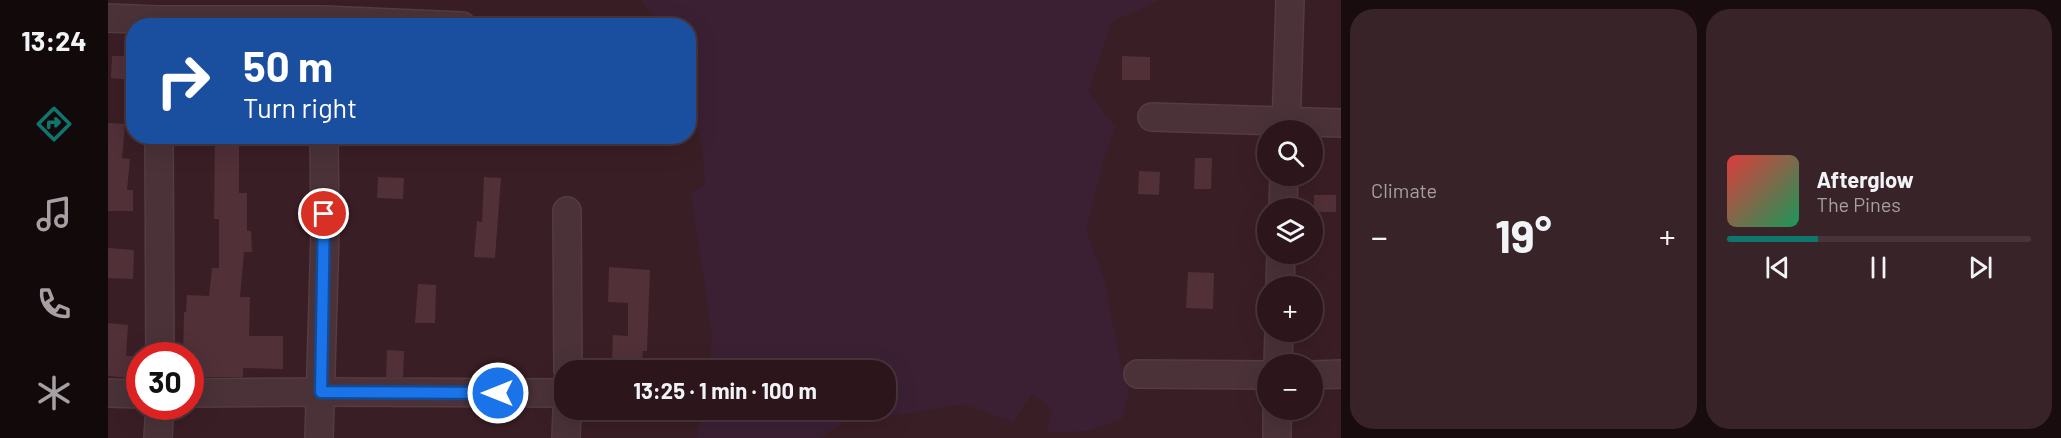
<!DOCTYPE html>
<meta charset="utf-8">
<style>
body{margin:0;font-family:Barlow,sans-serif;background:#382329;color:#f1f3f6;height:100vh;display:flex;flex-direction:column;font-size:22px;white-space:nowrap}
*{box-sizing:border-box;margin:0}
p{font-size:20px;color:#a69fa3}
.icon{flex:none;width:33px;height:33px;fill:none;stroke:currentColor;stroke-width:2;stroke-linecap:round;stroke-linejoin:round}
.map{position:relative;flex:1;overflow:hidden}
.side{display:flex;flex-direction:column;gap:9px;padding:9px;background:#180c0f;width:720px}
.side>*{flex:none}
.top-card{position:absolute;left:18px;top:18px;width:570px;height:126px;border-radius:24px;box-shadow:0 6px 24px #0002,0 0 0 2px #48353b;background:#1a4fa0;color:#fff;overflow:hidden}
.controls{position:absolute;left:1149px;top:120px;display:grid;gap:12px}
.controls a{display:grid;place-items:center;width:66px;height:66px;border-radius:50%;background:#2c161c;box-shadow:0 6px 24px #0002,0 0 0 2px #48353b;font-size:30px}
.speed{position:absolute;left:18px;top:342px;display:flex;gap:12px;font-size:30px;font-weight:700;text-align:center}
.speed>*{display:grid;place-content:center;width:78px;height:78px;border-radius:50%;background:#2c161c;box-shadow:0 6px 24px #0002,0 0 0 2px #48353b;line-height:1}
.speed .limit{border:9px solid #d22;background:#fff;color:#111}
.pin{position:absolute;display:grid;place-items:center;width:51px;height:51px;color:#fff;margin:-26px;border:3px solid #fff;border-radius:50%;box-shadow:0 2px 6px #0007}
.me{position:absolute;width:66px;margin:-33px;rotate:270deg;stroke-linejoin:round;filter:drop-shadow(0 0 4px #0008)}
.turn{display:flex;align-items:center;gap:21px;height:126px;padding:0 18px;font-size:27px}
.turn .icon{width:78px;height:78px;stroke-width:2.5}
.turn b{display:block;font-size:42px;line-height:51px}
.big{font-size:45px;font-weight:700;line-height:1.1}
.side .card{flex:1;display:flex;flex-direction:column;justify-content:center;gap:9px;min-width:0;padding:0 21px;border-radius:24px;background:#382329}
.song{display:flex;align-items:center;gap:18px}
.cover{width:72px;height:72px;border-radius:9px;background:linear-gradient(135deg,hsl(0 70% 55%),hsl(150 70% 35%))}
.played{height:6px;border-radius:3px;background:linear-gradient(90deg,#0f766e 30%,#48353b 30%)}
.keys{display:flex;justify-content:space-around;direction:ltr}
.heat{display:flex;justify-content:space-between;align-items:center;font-size:33px;direction:ltr}
.side .tiles{flex:1;display:grid;gap:9px;grid-template-columns:repeat(2,1fr)}
.trip{position:absolute;left:446px;top:360px;width:342px;height:60px;border-radius:24px;background:#2c161c;box-shadow:0 6px 24px #0002,0 0 0 2px #48353b;font-weight:700;line-height:60px;text-align:center}
main{display:flex;flex:1;min-height:0}
.tab-bar{display:flex;flex-direction:column;width:108px;justify-content:space-around;align-items:center;background:#12090b;color:#a69fa3}
.tab-bar .icon{width:42px;height:42px}
.tab-bar .selected{color:#0f766e}
.tab-bar b{font-size:27px;color:#f1f3f6}
.map>svg:first-child{display:block}
.green{fill:#3b2033}
.building{fill:#513038}
.lines{fill:none;stroke-linecap:round;stroke-linejoin:round}
.street-casing{stroke:#543c41;stroke-width:30}
.street{stroke:#4a3238;stroke-width:27}
.route-casing{stroke:#114b97;stroke-width:15}
.route{stroke:#1a73e8;stroke-width:10}
</style>
<main>
<nav class="tab-bar">
<b>13:24</b>
<svg class="icon selected" aria-label="directions" viewBox="0 0 24 24"><path d="M12 3l9 9-9 9-9-9zM9 14v-3h6M13 9l2 2-2 2"/></svg>
<svg class="icon" aria-label="music" viewBox="0 0 24 24"><path d="M9 18V5l10-2v13"/><circle cx="6" cy="18" r="3"/><circle cx="16" cy="16" r="3"/></svg>
<svg class="icon" aria-label="phone" viewBox="0 0 24 24"><path d="M5 4h4l2 5-3 2q2 4 5 5l2-3 5 2v4C11 20 4 13 5 4z"/></svg>
<svg class="icon" aria-label="climate" viewBox="0 0 24 24"><path d="M12 3v18M4 7l16 10M4 17L20 7"/></svg>
</nav>
<div class="map">
<svg width="1233" height="438" viewBox="0 0 1233 438">
<rect width="100%" height="100%" fill="#3a1e25"/>
<!-- green -->
<polygon class="green" points="532,0 1053,0 1004,22 980,91 1007,127 996,158 978,230 996,279 1013,366 1021,392 1014,419 980,431 939,432 944,409 924,394 905,422 855,404 809,412 736,422 712,438 588,438 595,410 777,410 777,370 601,370 604,336 583,192 597,186 595,151 583,100 587,72 581,63 580,26 554,25"/>
<!-- building -->
<g class="building">
<polygon points="4,56 23,56 22,80 3,78"/>
<polygon points="1014,56 1042,57 1042,80 1014,80"/>
<polygon points="0,123 17,124 14,158 22,159 19,190 25,190 25,211 0,211"/>
<polygon points="107,136 131,136 131,193 139,193 139,231 143,231 144,252 136,252 132,297 142,297 141,336 175,336 175,369 135,368 135,377 82,377 82,356 75,356 76,312 78,312 79,295 101,296 104,268 111,268 111,219 106,219"/>
<polygon points="1087,158 1104,158 1103,189 1086,189"/>
<polygon points="1031,171 1052,172 1051,195 1030,194"/>
<polygon points="270,177 296,178 295,199 269,198"/>
<polygon points="376,177 393,178 387,258 366,257 369,221 374,222"/>
<rect x="1206" y="195" width="22" height="17"/>
<polygon points="0,248 26,250 25,279 0,278"/>
<polygon points="501,267 542,270 539,351 535,351 534,360 504,359 505,335 520,336 520,303 500,302"/>
<polygon points="1080,272 1106,273 1105,309 1078,308"/>
<polygon points="310,284 328,285 327,323 307,323"/>
<polygon points="0,323 20,325 18,356 24,356 24,378 0,376"/>
<polygon points="279,350 296,351 295,377 278,377"/>
</g>
<g class="lines">
<defs>
<g id="street">
<polyline points="0,18 50,20 216,20 354,26"/>
<polyline points="1044,117 1233,123"/>
<polyline points="1178,130 1182,0"/>
<polyline points="51,136 52,356"/>
<polyline points="1175,208 1176,176"/>
<polyline points="459,211 460,370"/>
<polyline points="1172,286 1173,254"/>
<polyline points="1170,364 1171,332"/>
<polyline points="1030,374 1160,375"/>
<polyline points="1204,375 1233,374"/>
<polyline points="0,393 32,394"/>
<polyline points="82,393 213,392 456,393"/>
<polyline points="50,438 52,406"/>
<polyline points="211,438 217,233 216,136"/>
<polyline points="458,438 459,410"/>
<polyline points="1169,438 1169,410"/>
</g>
</defs>
<!-- street casing -->
<use href="#street" class="street-casing"/>
<!-- street -->
<use href="#street" class="street"/>
</g>
<g class="lines">
<defs>
<polyline id="route" points="216,214 213,392 390,393"/>
</defs>
<!-- route casing -->
<use href="#route" class="route-casing"/>
<!-- route -->
<use href="#route" class="route"/>
</g>
</svg>
<div class="controls">
<a><svg class="icon" aria-label="search" viewBox="0 0 24 24"><circle cx="10" cy="10" r="6"/><path d="M15 15l6 6"/></svg></a>
<a><svg class="icon" aria-label="layers" viewBox="0 0 24 24"><path d="M12 4l9 5-9 5-9-5zM3 14l9 5 9-5"/></svg></a>
<a>+</a>
<a>−</a>
</div>
<div class="speed"><div class="limit">30</div></div>
<div class="pin" style="left:216px;top:214px;background:#d93025"><svg class="icon" aria-label="arrive" viewBox="0 0 24 24"><path d="M6 21V4h12l-3 4 3 4H6"/></svg></div>
<svg class="me" style="left:390px;top:393px" viewBox="-20 -20 40 40"><circle r="17" fill="#1a73e8" stroke="#fff" stroke-width="3"/><path d="M0-11L8 9 0 5-8 9z" fill="#fff"/></svg>
<div class="trip">13:25 · 1 min · 100 m</div>
<div class="top-card">
<div class="turn"><svg class="icon" aria-label="right" viewBox="0 0 24 24"><path d="M7 20v-9h11M14 6l5 5-5 5"/></svg><div><b>50 m</b>Turn right</div></div>
</div>
</div>
<section class="side">
<div class="tiles">
<div class="card"><p>Climate</p>
<div class="heat"><a>−</a><b class="big">19°</b><a>+</a></div>
</div>
<div class="card">
<div class="song"><i class="cover"></i><div><b>Afterglow</b><p>The Pines</p></div></div>
<div class="played"></div>
<div class="keys"><svg class="icon" aria-label="previous" viewBox="0 0 24 24"><path d="M18 5L8 12l10 7zM5 5v14"/></svg><svg class="icon" aria-label="pause" viewBox="0 0 24 24"><path d="M8 5v14M16 5v14"/></svg><svg class="icon" aria-label="next" viewBox="0 0 24 24"><path d="M6 5l10 7-10 7zM19 5v14"/></svg></div>
</div>
</div>
</section>
</main>
